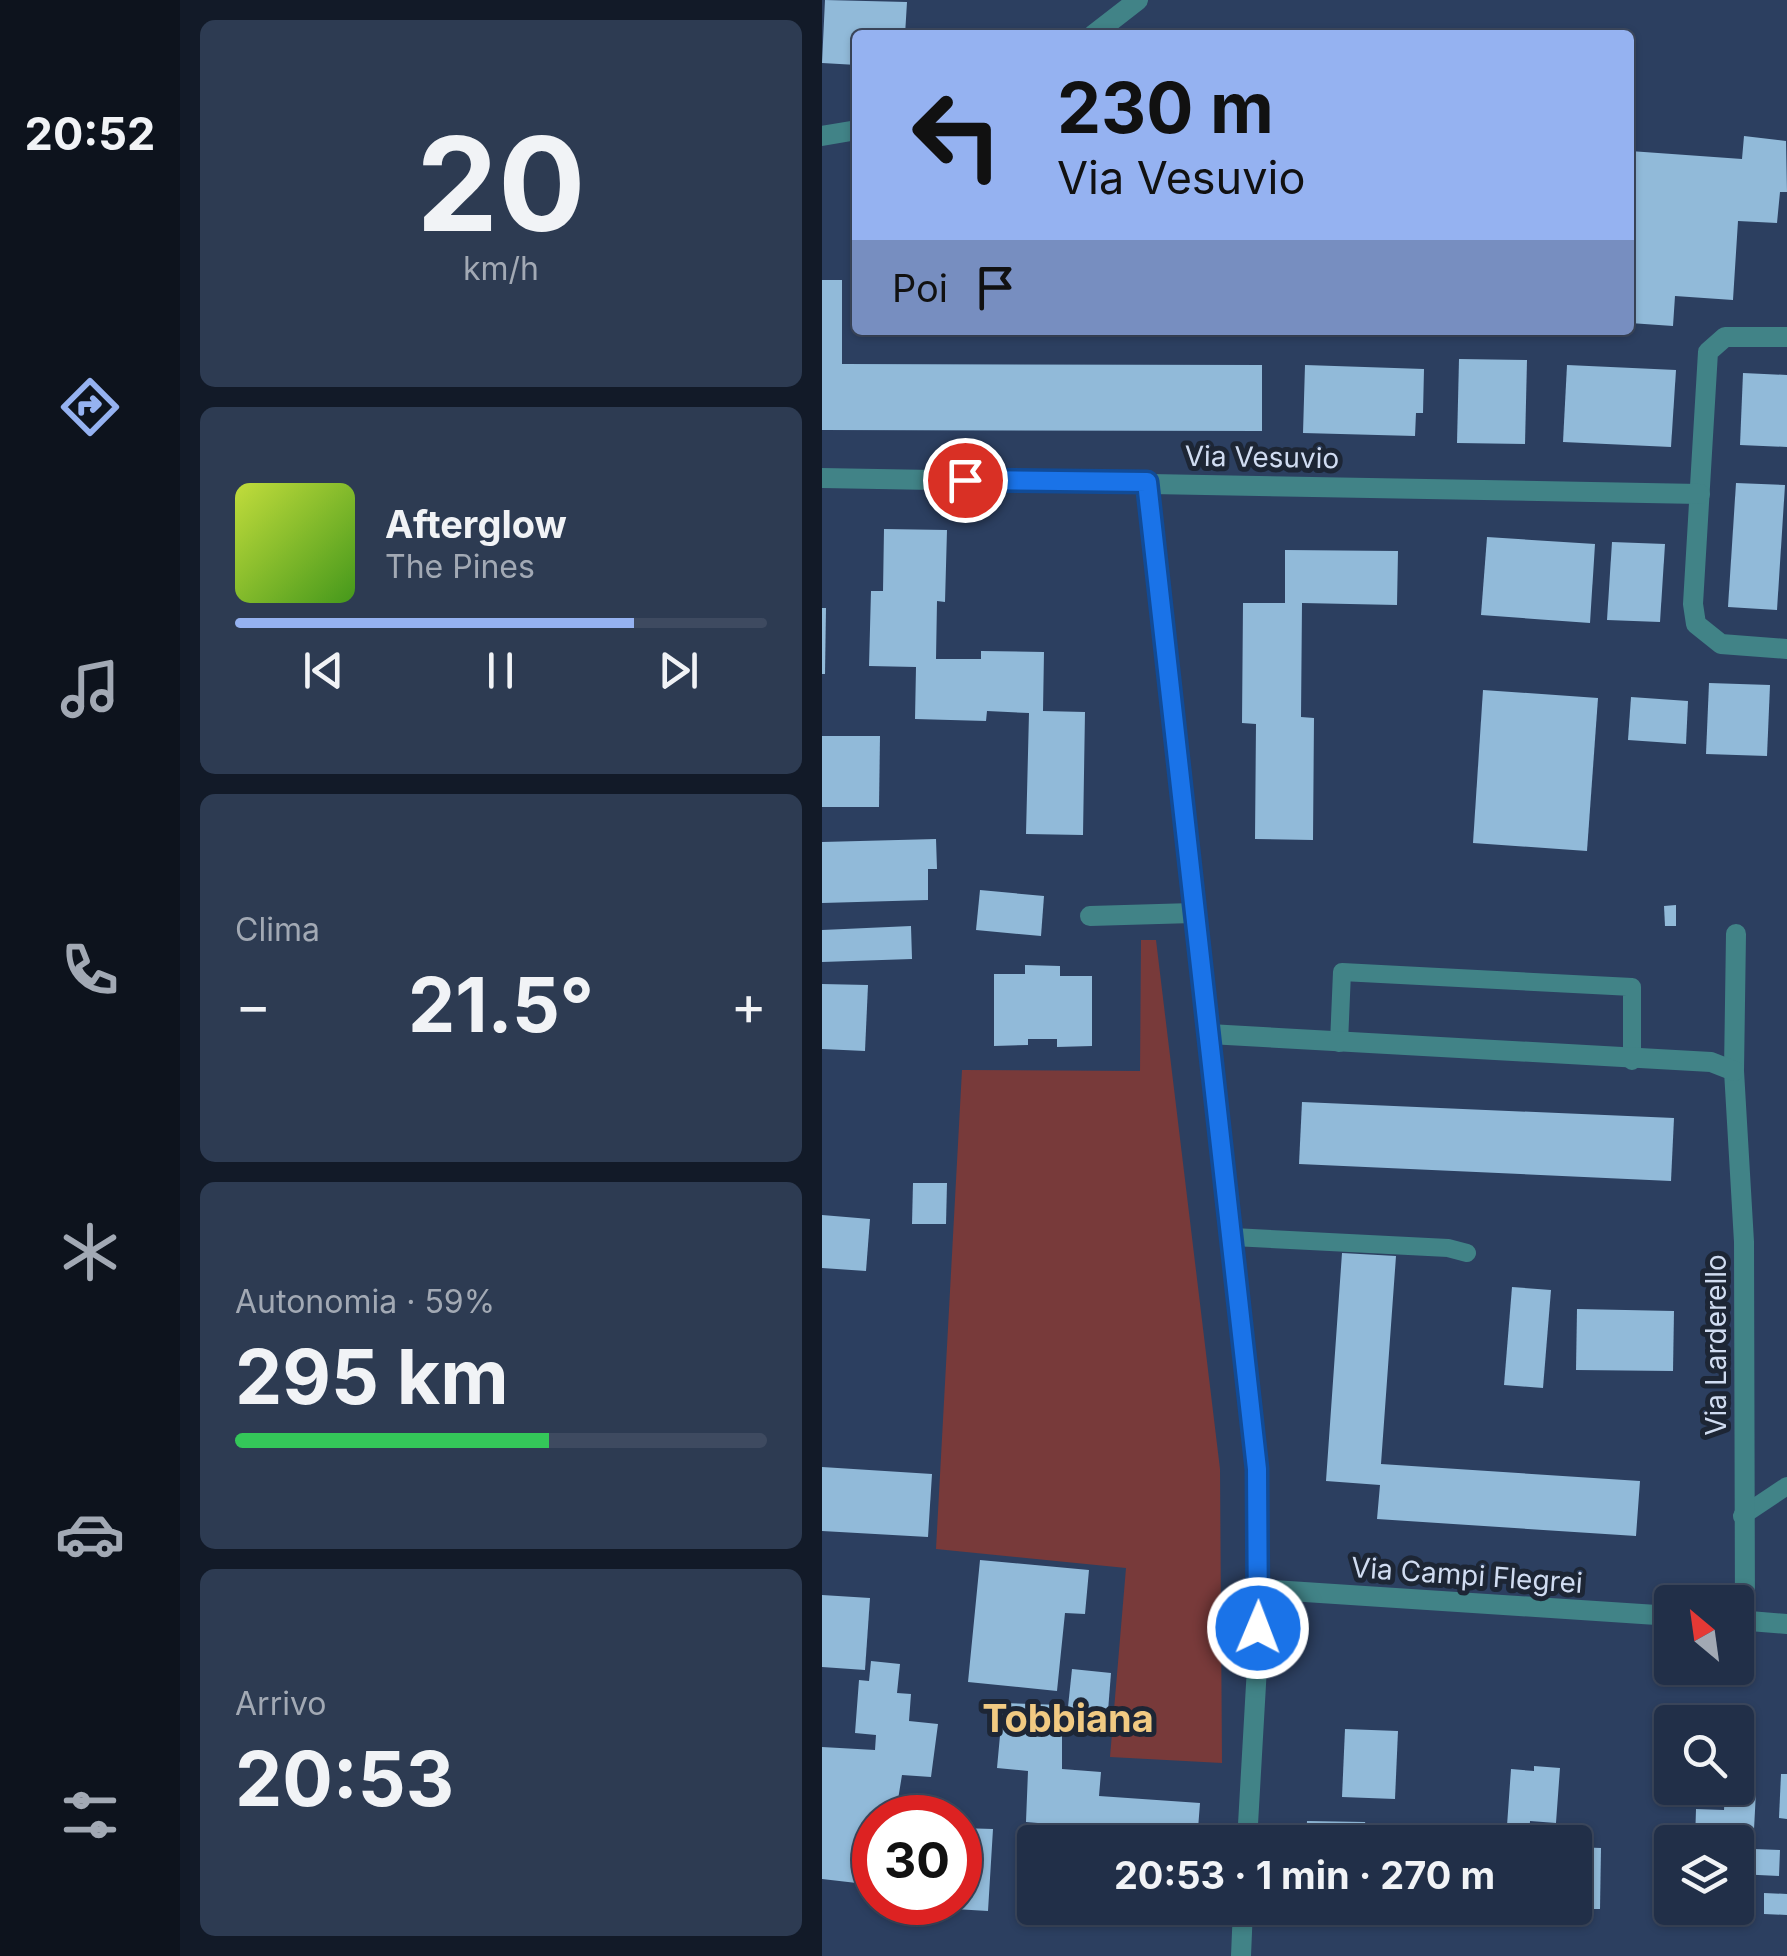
<!DOCTYPE html>
<html lang="it">
<meta charset="utf-8">
<style>
body{margin:0;font-family:Inter,sans-serif;background:#2d3b52;color:#f1f3f6;height:100vh;display:flex;flex-direction:column;font-size:38px;white-space:nowrap}
*{box-sizing:border-box;margin:0}
p{font-size:32px;color:#a2a9b4}
.icon{flex:none;width:55px;height:55px;fill:none;stroke:currentColor;stroke-width:2;stroke-linecap:round;stroke-linejoin:round}
.map{position:relative;flex:1;overflow:hidden}
.details{display:flex;flex-direction:column;gap:20px;padding:20px;background:#121a28;width:642px}
.details>*{flex:none}
.top-card{position:absolute;left:30px;top:30px;width:782px;height:305px;border-radius:10px;box-shadow:0 2px 8px #0004,0 0 0 2px #3e4a60;background:#95b2f1;color:#111;overflow:hidden}
.needle{width:65px;rotate:331deg}
.tools{position:absolute;left:832px;top:1585px;display:grid;gap:20px}
.tools a{display:grid;place-items:center;width:100px;height:100px;border-radius:10px;background:#212f48;box-shadow:0 2px 8px #0004,0 0 0 2px #3e4a60;font-size:50px}
.speed{position:absolute;left:30px;top:1795px;display:flex;gap:20px;font-size:50px;font-weight:700;text-align:center}
.speed>*{display:grid;place-content:center;width:130px;height:130px;border-radius:50%;background:#212f48;box-shadow:0 2px 8px #0004,0 0 0 2px #3e4a60;line-height:1}
.speed .limit{border:15px solid #d22;background:#fff;color:#111}
.pin{position:absolute;display:grid;place-items:center;width:85px;height:85px;color:#fff;margin:-42px;border:5px solid #fff;border-radius:50%;box-shadow:0 2px 10px #0007}
.me{position:absolute;width:110px;margin:-55px;rotate:1deg;stroke-linejoin:round;filter:drop-shadow(0 0 8px #0008)}
.turn{display:flex;align-items:center;gap:35px;height:210px;padding:0 40px;font-size:45px}
.turn .icon{width:130px;height:130px;stroke-width:2.5}
.turn b{display:block;font-size:70px;line-height:85px}
.then{display:flex;align-items:center;height:95px;padding:0 40px;background:#0003;gap:20px;font-size:38px}
.big{font-size:75px;font-weight:700;line-height:1.1}
.details .tile{flex:1;display:flex;flex-direction:column;justify-content:center;gap:15px;min-width:0;padding:0 35px;border-radius:15px;background:#2d3b52}
.details .dial{align-items:center;gap:0}
.dial b{font-size:130px;line-height:1}
.song{display:flex;align-items:center;gap:30px}
.cover{width:120px;height:120px;border-radius:15px;background:linear-gradient(135deg,hsl(70 70% 55%),hsl(100 70% 35%))}
.played{height:10px;border-radius:5px;background:linear-gradient(90deg,#95b2f1 75%,#3e4a60 75%)}
.keys{display:flex;justify-content:space-around;direction:ltr}
.heat{display:flex;justify-content:space-between;align-items:center;font-size:55px;direction:ltr}
.charge{height:15px;border-radius:8px;background:linear-gradient(90deg,#34c759 59%,#3e4a60 0)}
.trip{position:absolute;left:195px;top:1825px;width:575px;height:100px;border-radius:10px;background:#212f48;box-shadow:0 2px 8px #0004,0 0 0 2px #3e4a60;font-weight:700;line-height:100px;text-align:center}
main{display:flex;flex:1;min-height:0}
.tab-bar{display:flex;flex-direction:column;width:180px;justify-content:space-around;align-items:center;background:#0d131d;color:#a2a9b4}
.tab-bar .icon{width:70px;height:70px}
.tab-bar .current{color:#95b2f1}
.tab-bar b{font-size:45px;color:#f1f3f6}
.map>svg:first-child{display:block}
.green{fill:#783a3a}
.building{fill:#91bad9}
.lines{fill:none;stroke-linecap:round;stroke-linejoin:round}
.service{stroke:#418387;stroke-width:18}
.minor{stroke:#418387;stroke-width:20}
.route-casing{stroke:#114b97;stroke-width:25}
.route{stroke:#1a73e8;stroke-width:18}
.labels{text-anchor:middle;stroke-width:10;stroke-linejoin:round;paint-order:stroke}
.street-label{font-size:28px;fill:#d0dcf1;stroke:#1d2635}
.district-label{font-size:38px;font-weight:bold;fill:#f1ca82;stroke:#1d2635}
</style>
<main>
<nav class="tab-bar">
<b>20:52</b>
<svg class="icon current" aria-label="directions" viewBox="0 0 24 24"><path d="M12 3l9 9-9 9-9-9zM9 14v-3h6M13 9l2 2-2 2"/></svg>
<svg class="icon" aria-label="music" viewBox="0 0 24 24"><path d="M9 18V5l10-2v13"/><circle cx="6" cy="18" r="3"/><circle cx="16" cy="16" r="3"/></svg>
<svg class="icon" aria-label="phone" viewBox="0 0 24 24"><path d="M5 4h4l2 5-3 2q2 4 5 5l2-3 5 2v4C11 20 4 13 5 4z"/></svg>
<svg class="icon" aria-label="climate" viewBox="0 0 24 24"><path d="M12 3v18M4 7l16 10M4 17L20 7"/></svg>
<svg class="icon" aria-label="car" viewBox="0 0 24 24"><path d="M5 17H2v-5l4-1 3-4h7l3 4 3 1v5h-3M9 17h6M6 11h13"/><circle cx="7" cy="17" r="2"/><circle cx="17" cy="17" r="2"/></svg>
<svg class="icon" aria-label="filters" viewBox="0 0 24 24"><path d="M4 7h16M4 17h16"/><circle cx="9" cy="7" r="2"/><circle cx="15" cy="17" r="2"/></svg>
</nav>
<section class="details">
<div class="tile dial"><b>20</b><p>km/h</p></div>
<div class="tile">
<div class="song"><i class="cover"></i><div><b>Afterglow</b><p>The Pines</p></div></div>
<div class="played"></div>
<div class="keys"><svg class="icon" aria-label="previous" viewBox="0 0 24 24"><path d="M18 5L8 12l10 7zM5 5v14"/></svg><svg class="icon" aria-label="pause" viewBox="0 0 24 24"><path d="M8 5v14M16 5v14"/></svg><svg class="icon" aria-label="next" viewBox="0 0 24 24"><path d="M6 5l10 7-10 7zM19 5v14"/></svg></div>
</div>
<div class="tile"><p>Clima</p>
<div class="heat"><a>−</a><b class="big">21.5°</b><a>+</a></div>
</div>
<div class="tile"><p>Autonomia · 59%</p><b class="big">295 km</b><div class="charge"></div></div>
<div class="tile"><p>Arrivo</p><b class="big">20:53</b></div>
</section>
<div class="map">
<svg width="965" height="1956" viewBox="0 0 965 1956">
<rect width="100%" height="100%" fill="#2c3f60"/>
<!-- green -->
<polygon class="green" points="319,940 334,940 398,1469 400,1763 288,1757 304,1568 114,1549 140,1070 318,1071"/>
<!-- building -->
<g class="building">
<polygon points="3,0 85,2 83,35 35,35 35,65 0,63"/>
<polygon points="922,136 964,141 965,192 958,192 955,223 916,221 911,300 853,296 851,326 808,323 808,151 920,159"/>
<polygon points="0,280 20,280 20,364 440,365 440,431 0,430"/>
<polygon points="637,359 705,360 703,444 635,443"/>
<polygon points="483,365 602,369 601,413 594,413 593,436 481,433"/>
<polygon points="745,365 854,370 849,447 741,442"/>
<polygon points="921,373 965,375 965,447 918,445"/>
<polygon points="914,483 963,485 955,610 906,607"/>
<polygon points="62,529 125,530 123,602 115,601 114,659 159,659 159,651 222,652 221,711 263,712 261,835 204,834 207,713 165,711 164,721 93,719 94,667 47,666 49,591 61,591"/>
<polygon points="665,537 773,544 768,623 659,615"/>
<polygon points="790,542 843,544 838,622 785,620"/>
<polygon points="463,550 576,551 575,605 480,603 479,717 492,718 491,840 433,839 434,724 420,723 421,603 463,603"/>
<polygon points="0,608 4,608 3,674 0,674"/>
<polygon points="887,683 948,685 945,756 884,754"/>
<polygon points="661,690 776,698 765,851 651,843"/>
<polygon points="809,697 866,701 864,744 806,740"/>
<polygon points="0,736 58,736 57,807 0,807"/>
<polygon points="114,839 115,869 106,869 106,900 0,903 0,842"/>
<polygon points="158,890 222,896 219,936 154,930"/>
<polygon points="854,905 854,926 843,926 842,906"/>
<polygon points="89,926 90,959 0,962 0,930"/>
<polygon points="203,965 238,966 238,976 270,976 270,1046 235,1047 235,1039 206,1039 206,1045 172,1046 172,974 203,974"/>
<polygon points="0,984 46,985 43,1051 0,1049"/>
<polygon points="480,1102 852,1118 849,1181 477,1164"/>
<polygon points="91,1183 125,1183 124,1224 90,1224"/>
<polygon points="0,1215 48,1219 44,1271 0,1268"/>
<polygon points="520,1253 574,1256 559,1464 818,1481 814,1536 555,1519 558,1485 504,1481"/>
<polygon points="690,1287 729,1290 721,1388 682,1385"/>
<polygon points="755,1309 852,1311 851,1371 754,1370"/>
<polygon points="0,1467 110,1474 106,1537 0,1531"/>
<polygon points="158,1560 267,1570 263,1614 243,1613 235,1691 146,1682"/>
<polygon points="0,1595 48,1598 43,1670 0,1667"/>
<polygon points="49,1661 78,1664 75,1693 89,1694 87,1721 116,1724 109,1777 80,1775 73,1818 52,1818 52,1885 0,1879 0,1747 53,1750 54,1735 33,1733 37,1680 47,1681"/>
<polygon points="250,1669 289,1673 286,1711 246,1707"/>
<polygon points="181,1703 240,1705 240,1769 279,1772 277,1796 378,1803 375,1842 273,1842 275,1828 204,1822 206,1771 175,1768"/>
<polygon points="523,1729 576,1731 573,1799 520,1797"/>
<polygon points="712,1766 738,1768 734,1823 708,1821 707,1842 638,1842 638,1836 684,1840 689,1769 712,1771"/>
<polygon points="959,1774 965,1774 965,1819 957,1818"/>
<polygon points="903,1790 934,1791 931,1849 958,1850 957,1876 915,1874 915,1842 873,1842 874,1809 902,1810"/>
<polygon points="485,1821 543,1822 546,1833 570,1834 570,1842 484,1842"/>
<polygon points="138,1828 171,1829 166,1911 65,1905 138,1902"/>
<polygon points="752,1847 779,1848 778,1909 752,1909"/>
<polygon points="942,1893 965,1894 965,1915 942,1914"/>
<polygon points="215,1908 366,1908 365,1917 215,1912"/>
</g>
<g class="lines">
<!-- service -->
<g class="service">
<polyline points="517,1043 520,972 810,987 810,1061"/>
<polyline points="411,1237 626,1248 645,1253"/>
<polyline points="920,1516 965,1486"/>
</g>
<!-- minor -->
<g class="minor">
<polyline points="271,35 316,0"/>
<polyline points="0,136 35,130"/>
<polyline points="965,337 903,337 886,352 871,604 874,624 899,644 965,649"/>
<polyline points="0,478 878,494"/>
<polyline points="325,482 435,1469 435,1667 425,1842"/>
<polyline points="268,916 371,913"/>
<polyline points="914,934 912,1071 922,1242 923,1621"/>
<polyline points="387,1034 889,1062 912,1071"/>
<polyline points="437,1589 850,1616"/>
<polyline points="915,1620 965,1624"/>
<polyline points="419,1956 421,1908"/>
</g>
</g>
<g class="lines">
<defs>
<polyline id="route" points="143,480 325,482 435,1469 436,1628"/>
</defs>
<!-- route casing -->
<use href="#route" class="route-casing"/>
<!-- route -->
<use href="#route" class="route"/>
</g>
<g class="labels">
<!-- street labels -->
<g class="street-label">
<text transform="translate(440 457) rotate(1)" y="10">Via Vesuvio</text>
<text transform="translate(894 1345) rotate(-90)" y="10">Via Larderello</text>
<text transform="translate(645 1575) rotate(4)" y="10">Via Campi Flegrei</text>
</g>
<!-- district labels -->
<g class="district-label">
<text x="246" y="1732">Tobbiana</text>
</g>
</g>
</svg>
<div class="tools">
<a><svg class="needle" viewBox="-14 -14 28 28"><path d="M0-13l5 13h-10z" fill="#e53935"/><path d="M0 13l5-13h-10z" fill="#a2a9b4"/></svg></a>
<a><svg class="icon" aria-label="search" viewBox="0 0 24 24"><circle cx="10" cy="10" r="6"/><path d="M15 15l6 6"/></svg></a>
<a><svg class="icon" aria-label="layers" viewBox="0 0 24 24"><path d="M12 4l9 5-9 5-9-5zM3 14l9 5 9-5"/></svg></a>
</div>
<div class="speed"><div class="limit">30</div></div>
<div class="pin" style="left:143px;top:480px;background:#d93025"><svg class="icon" aria-label="arrive" viewBox="0 0 24 24"><path d="M6 21V4h12l-3 4 3 4H6"/></svg></div>
<svg class="me" style="left:436px;top:1628px" viewBox="-20 -20 40 40"><circle r="17" fill="#1a73e8" stroke="#fff" stroke-width="3"/><path d="M0-11L8 9 0 5-8 9z" fill="#fff"/></svg>
<div class="trip">20:53 · 1 min · 270 m</div>
<div class="top-card">
<div class="turn"><svg class="icon" aria-label="left" viewBox="0 0 24 24"><path d="M17 20v-9H6M10 6l-5 5 5 5"/></svg><div><b>230 m</b>Via Vesuvio</div></div>
<div class="then">Poi<svg class="icon" aria-label="arrive" viewBox="0 0 24 24"><path d="M6 21V4h12l-3 4 3 4H6"/></svg></div>
</div>
</div>
</main>
